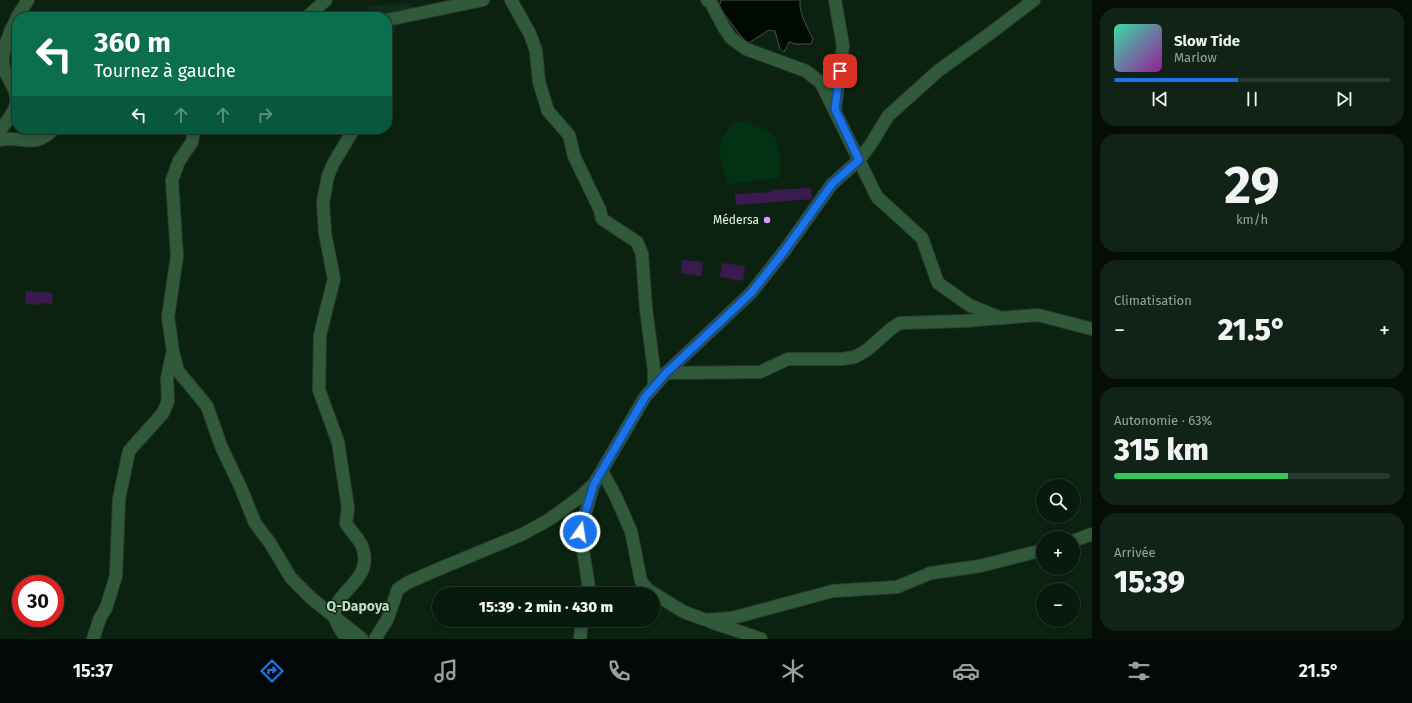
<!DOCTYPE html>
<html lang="fr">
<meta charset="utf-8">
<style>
body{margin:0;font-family:"Fira Sans",sans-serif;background:#112316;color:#f1f3f6;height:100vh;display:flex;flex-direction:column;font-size:15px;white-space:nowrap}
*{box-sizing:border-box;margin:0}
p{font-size:13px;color:#98a19d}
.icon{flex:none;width:22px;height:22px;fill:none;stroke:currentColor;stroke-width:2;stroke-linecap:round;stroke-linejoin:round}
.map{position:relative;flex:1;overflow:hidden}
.drawer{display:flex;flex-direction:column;gap:8px;padding:8px;background:#040e07;width:320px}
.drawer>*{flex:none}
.hud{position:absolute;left:12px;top:12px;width:380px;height:122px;border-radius:16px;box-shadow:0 2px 6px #0003,0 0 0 1px #29382e;background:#0b6e4f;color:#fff;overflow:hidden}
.tools{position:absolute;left:1036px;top:479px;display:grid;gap:8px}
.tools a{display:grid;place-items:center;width:44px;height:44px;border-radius:50%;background:#081a0d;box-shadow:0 2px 6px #0003,0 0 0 1px #29382e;font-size:20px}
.speed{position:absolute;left:12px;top:575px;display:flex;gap:8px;font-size:20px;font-weight:700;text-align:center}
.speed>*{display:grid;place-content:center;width:52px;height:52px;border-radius:50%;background:#081a0d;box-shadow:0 2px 6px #0003,0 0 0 1px #29382e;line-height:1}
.speed .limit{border:6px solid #d22;background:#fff;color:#111}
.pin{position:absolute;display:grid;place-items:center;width:34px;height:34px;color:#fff;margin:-17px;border-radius:8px;box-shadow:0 2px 6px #0006}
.me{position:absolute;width:44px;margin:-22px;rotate:13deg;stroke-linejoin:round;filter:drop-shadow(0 0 3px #0008)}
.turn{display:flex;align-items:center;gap:14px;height:84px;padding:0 16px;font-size:18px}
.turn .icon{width:52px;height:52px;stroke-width:2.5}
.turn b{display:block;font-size:28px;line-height:34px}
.lanes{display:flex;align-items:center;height:38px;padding:0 16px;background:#0003;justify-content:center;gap:20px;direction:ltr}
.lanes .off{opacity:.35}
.big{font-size:30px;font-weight:800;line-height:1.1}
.drawer .tile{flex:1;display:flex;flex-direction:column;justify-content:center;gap:6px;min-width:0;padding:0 14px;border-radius:16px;background:#112316}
.drawer .dial{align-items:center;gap:0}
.dial b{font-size:52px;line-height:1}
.song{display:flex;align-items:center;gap:12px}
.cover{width:48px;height:48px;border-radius:6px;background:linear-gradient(135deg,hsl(160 70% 55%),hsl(300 70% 35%))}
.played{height:4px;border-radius:2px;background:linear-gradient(90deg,#1a73e8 45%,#29382e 45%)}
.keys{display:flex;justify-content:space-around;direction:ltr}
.heat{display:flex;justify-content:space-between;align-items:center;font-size:22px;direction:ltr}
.charge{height:6px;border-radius:3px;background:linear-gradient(90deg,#34c759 63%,#29382e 0)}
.trip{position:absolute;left:432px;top:587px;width:228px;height:40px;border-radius:20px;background:#081a0d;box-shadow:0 2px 6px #0003,0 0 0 1px #29382e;font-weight:800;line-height:40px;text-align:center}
.menu{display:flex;height:64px;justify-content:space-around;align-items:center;background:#030a05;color:#98a19d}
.menu .icon{width:28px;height:28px}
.menu .on{color:#1a73e8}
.menu b{font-size:18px;color:#f1f3f6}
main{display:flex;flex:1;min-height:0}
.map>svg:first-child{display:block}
.built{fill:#0e2c17}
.green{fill:#023113}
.water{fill:#000a02;stroke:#455047}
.building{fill:#3b1b4f}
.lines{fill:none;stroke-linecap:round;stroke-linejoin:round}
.minor-casing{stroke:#2a402f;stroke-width:14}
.minor{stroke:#315a3b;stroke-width:12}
.route-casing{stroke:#114b97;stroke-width:10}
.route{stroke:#1a73e8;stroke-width:7}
.poi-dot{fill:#d49cfb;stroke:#0b2211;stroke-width:1.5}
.labels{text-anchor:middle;stroke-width:3;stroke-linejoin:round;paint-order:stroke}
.poi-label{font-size:12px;fill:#e7f5e9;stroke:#0b2211;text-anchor:end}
.quarter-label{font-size:14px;font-weight:bold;fill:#bfdbc4;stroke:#0b2211}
</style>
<main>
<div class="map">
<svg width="1092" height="639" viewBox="0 0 1092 639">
<rect width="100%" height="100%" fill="#0b2211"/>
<!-- built -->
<polygon class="built" points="411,3 414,15 397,18 396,34 387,35 387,17 369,17 369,6"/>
<!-- green -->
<path class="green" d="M735,121h9l26,11 6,7 5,24 -2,15 -51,6c-9,-26 -14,-42 7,-63z"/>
<!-- water -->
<path class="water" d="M721,0h79c-1,14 7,27 13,39l-2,5h-16l-6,-2 -5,10 -4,-3 -5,-18 -6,-1 -22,14 -28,-37z"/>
<!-- building -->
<g class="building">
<polygon points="811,188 812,199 736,205 735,194 771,192 771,190"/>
<polygon points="682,260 703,262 701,276 681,273"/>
<polygon points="722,263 745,266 743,281 720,277"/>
<polygon points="26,291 53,293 52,304 39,303 38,305 25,304"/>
</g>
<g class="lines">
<defs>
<g id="minor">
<polyline points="511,0 530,34 536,51 539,82 548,111 569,135 574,156 600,210 602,219 637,242 642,254 646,309 654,370 654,387"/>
<polyline points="707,0 711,3 723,26 731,38 746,49 806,71 821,83 877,197 922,238 938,283 969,305 1001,318"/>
<polyline points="17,17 28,0"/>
<polyline points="307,17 326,0"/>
<polyline points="387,20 483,0"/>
<polyline points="835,109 843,46 835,0"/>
<polyline points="194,129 192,142 179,161 172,180 177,256 168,317 173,352 178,371 207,406 221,446 240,486 255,523 270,543 291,578 311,598 362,639"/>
<path d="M0,130c6,-8 15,-17 16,-27 3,-12 -9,-24 -12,-35 -4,-14 6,-38 13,-50"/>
<path d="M0,140c23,-5 33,10 54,-11"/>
<polyline points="666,373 760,372 788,359 842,359 855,357 867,350 892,328 900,323 964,321 1038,315 1092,329"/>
<polyline points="602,471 615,495 631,531 641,581 648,590 684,612 706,620 732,618 833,591 897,587 931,573 980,566 1043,550"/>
<polyline points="1073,541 1092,534"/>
<polyline points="590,594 580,532 593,486"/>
<polyline points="711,622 761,639"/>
<polyline points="93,639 100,618 106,608 116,576 119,499 129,451 163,413 168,401 167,379 172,354"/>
<path d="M347,639c-5,-7 -11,-14 -12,-22 -4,-26 38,-34 28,-68 -2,-9 -13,-18 -17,-26l2,-15 -10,-66 -19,-52 1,-55 14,-56 -9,-46 -2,-31 5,-26 5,-12 21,-35"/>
<polyline points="375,639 387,620 398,589 409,582 434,571 523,534 550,519 580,497 594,484 645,397 666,373 751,293 785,250 832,184 859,160 871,144 888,116 938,71 992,32 1034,0"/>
<polyline points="580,639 582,620"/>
</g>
</defs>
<!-- minor casing -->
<use href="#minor" class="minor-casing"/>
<!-- minor -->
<use href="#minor" class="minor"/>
</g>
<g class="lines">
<defs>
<polyline id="route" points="580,532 586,510 594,484 645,397 666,373 751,293 785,250 832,184 859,160 835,109 840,71"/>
</defs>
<!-- route casing -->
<use href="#route" class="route-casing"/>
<!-- route -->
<use href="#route" class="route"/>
</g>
<!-- markers -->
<circle class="poi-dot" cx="767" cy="220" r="4"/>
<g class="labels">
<!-- poi labels -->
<g class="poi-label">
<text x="759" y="224">Médersa</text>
</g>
<!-- quarter labels -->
<g class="quarter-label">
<text x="358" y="611">Q-Dapoya</text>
</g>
</g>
</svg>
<div class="tools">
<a><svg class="icon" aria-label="search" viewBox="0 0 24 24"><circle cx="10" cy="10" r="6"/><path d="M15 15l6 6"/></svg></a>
<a>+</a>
<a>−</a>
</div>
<div class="speed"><div class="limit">30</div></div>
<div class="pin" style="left:840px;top:71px;background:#d93025"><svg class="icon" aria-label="arrive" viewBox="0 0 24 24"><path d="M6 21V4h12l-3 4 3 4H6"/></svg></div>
<svg class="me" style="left:580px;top:532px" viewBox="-20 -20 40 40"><circle r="17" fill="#1a73e8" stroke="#fff" stroke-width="3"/><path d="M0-11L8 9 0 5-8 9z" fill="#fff"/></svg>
<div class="trip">15:39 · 2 min · 430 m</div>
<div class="hud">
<div class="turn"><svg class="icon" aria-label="left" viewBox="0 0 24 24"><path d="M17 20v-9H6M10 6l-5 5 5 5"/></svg><div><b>360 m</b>Tournez à gauche</div></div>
<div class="lanes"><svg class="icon" aria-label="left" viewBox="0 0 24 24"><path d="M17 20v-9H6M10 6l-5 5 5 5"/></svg><svg class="icon off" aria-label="ahead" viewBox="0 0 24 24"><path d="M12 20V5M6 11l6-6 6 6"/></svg><svg class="icon off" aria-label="ahead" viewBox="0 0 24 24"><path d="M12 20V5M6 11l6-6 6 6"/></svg><svg class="icon off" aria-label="right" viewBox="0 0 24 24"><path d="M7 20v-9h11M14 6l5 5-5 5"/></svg></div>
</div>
</div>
<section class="drawer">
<div class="tile">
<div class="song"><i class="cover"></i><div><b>Slow Tide</b><p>Marlow</p></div></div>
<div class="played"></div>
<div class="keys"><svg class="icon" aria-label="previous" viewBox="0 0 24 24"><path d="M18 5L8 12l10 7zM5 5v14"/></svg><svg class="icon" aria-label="pause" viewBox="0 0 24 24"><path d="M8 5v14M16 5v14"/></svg><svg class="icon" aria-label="next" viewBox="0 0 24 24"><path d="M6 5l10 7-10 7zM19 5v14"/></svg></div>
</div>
<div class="tile dial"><b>29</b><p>km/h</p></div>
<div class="tile"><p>Climatisation</p>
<div class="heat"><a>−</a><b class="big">21.5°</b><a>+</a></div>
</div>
<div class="tile"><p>Autonomie · 63%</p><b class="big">315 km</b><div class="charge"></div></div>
<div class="tile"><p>Arrivée</p><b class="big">15:39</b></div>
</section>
</main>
<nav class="menu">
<b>15:37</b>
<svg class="icon on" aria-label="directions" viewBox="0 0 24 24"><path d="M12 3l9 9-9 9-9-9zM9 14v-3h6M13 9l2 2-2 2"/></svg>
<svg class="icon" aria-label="music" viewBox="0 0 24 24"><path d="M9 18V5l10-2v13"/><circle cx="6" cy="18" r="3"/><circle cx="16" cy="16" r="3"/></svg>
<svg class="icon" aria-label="phone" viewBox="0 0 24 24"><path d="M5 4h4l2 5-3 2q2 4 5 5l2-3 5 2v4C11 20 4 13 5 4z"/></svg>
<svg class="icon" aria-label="climate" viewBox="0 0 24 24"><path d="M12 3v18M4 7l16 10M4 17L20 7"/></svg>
<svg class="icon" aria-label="car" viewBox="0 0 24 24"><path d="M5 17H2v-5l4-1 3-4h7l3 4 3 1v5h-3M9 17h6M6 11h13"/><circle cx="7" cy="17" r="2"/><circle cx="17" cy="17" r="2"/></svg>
<svg class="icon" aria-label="filters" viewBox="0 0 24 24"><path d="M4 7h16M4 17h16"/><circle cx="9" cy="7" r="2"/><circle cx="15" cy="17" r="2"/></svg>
<b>21.5°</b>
</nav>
